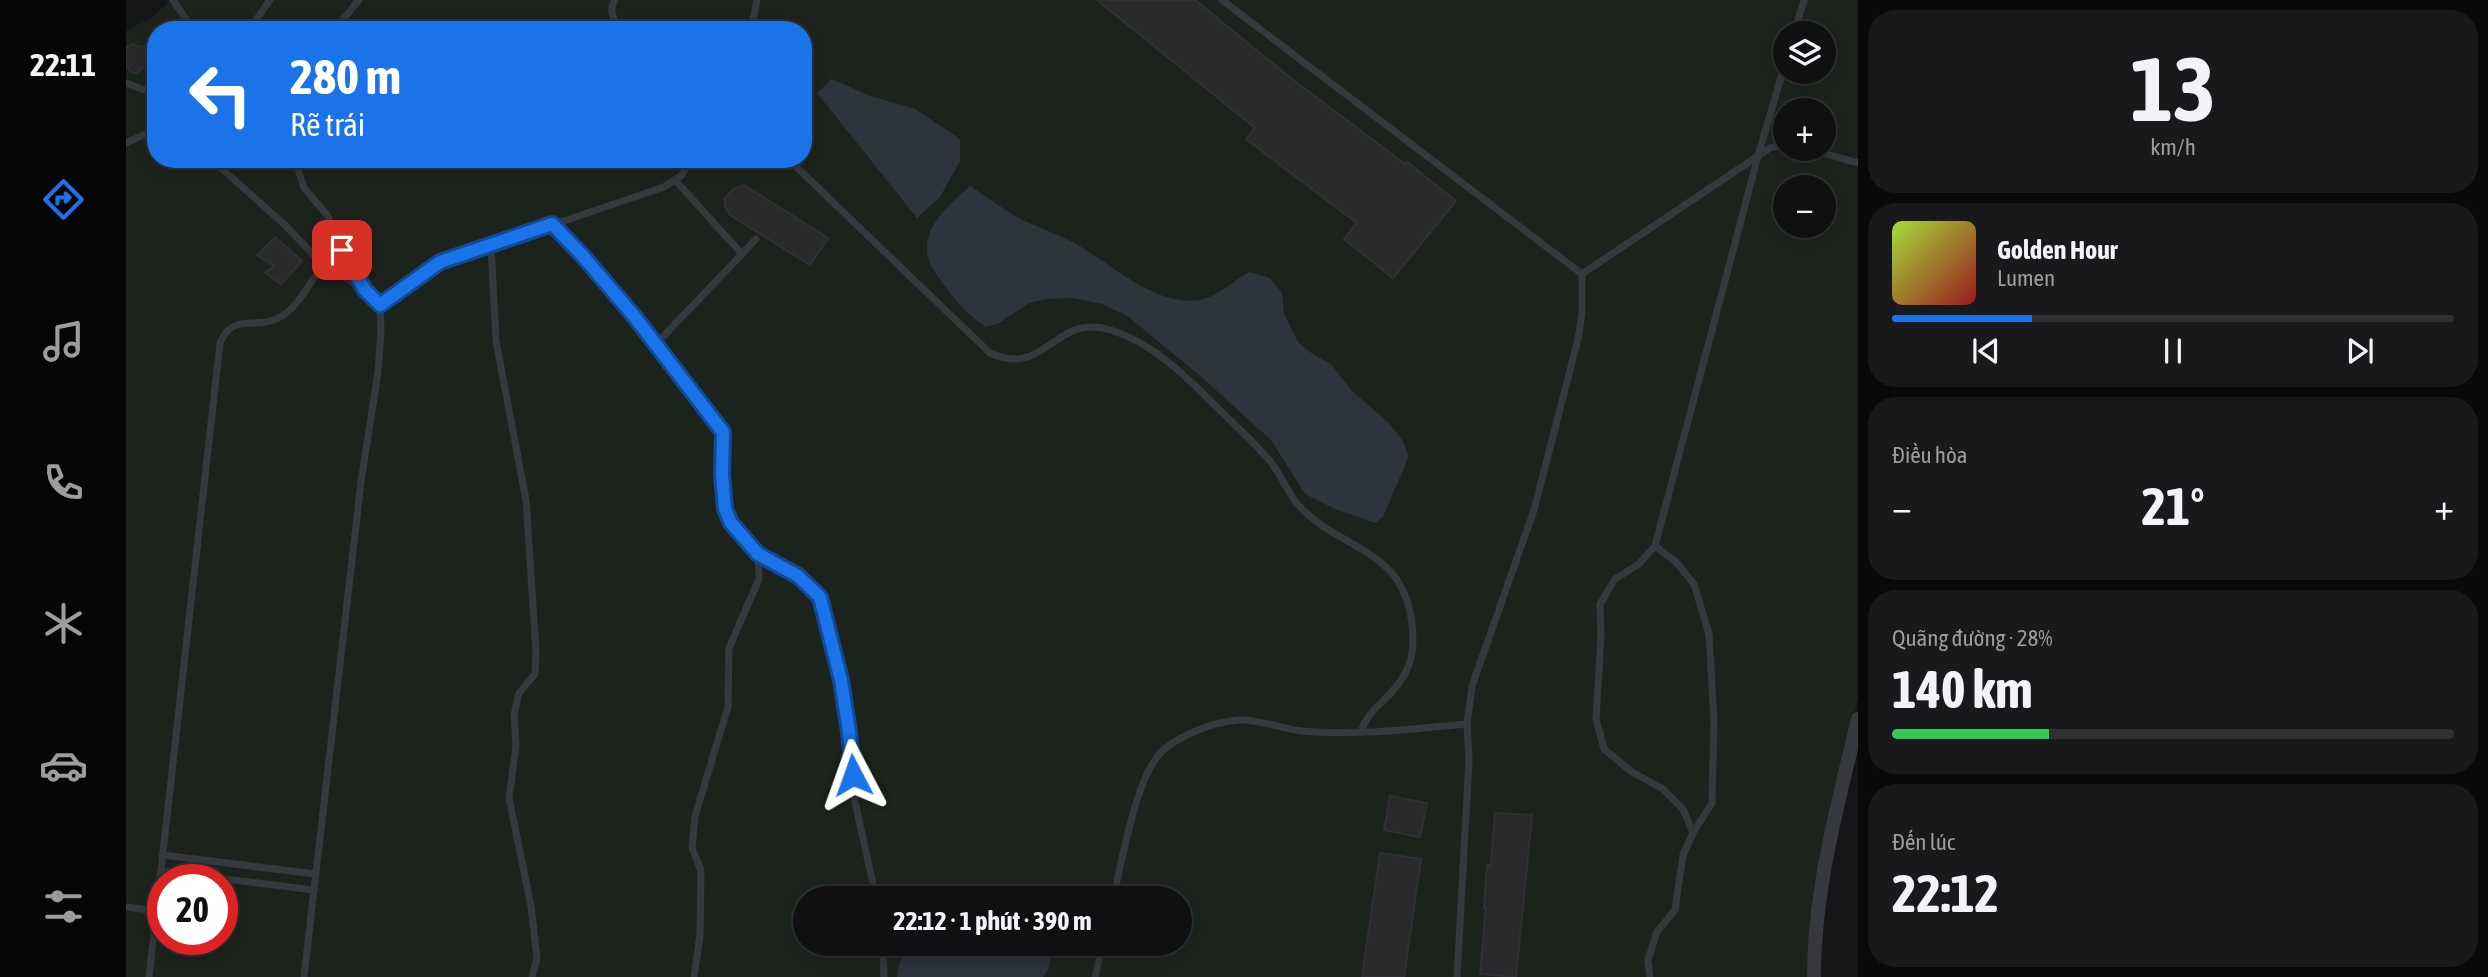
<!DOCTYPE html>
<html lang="vi">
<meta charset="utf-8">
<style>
body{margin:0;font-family:"Asap Condensed",sans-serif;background:#19191b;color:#f1f3f6;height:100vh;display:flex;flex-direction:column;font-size:26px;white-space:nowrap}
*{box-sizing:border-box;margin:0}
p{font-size:23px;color:#9c9d9f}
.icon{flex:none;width:38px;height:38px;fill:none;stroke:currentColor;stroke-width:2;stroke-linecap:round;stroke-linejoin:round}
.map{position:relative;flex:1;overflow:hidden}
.drawer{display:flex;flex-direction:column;gap:10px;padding:10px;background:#09090a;width:630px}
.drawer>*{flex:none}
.top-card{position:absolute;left:21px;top:21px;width:665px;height:147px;border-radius:28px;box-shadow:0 4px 18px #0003,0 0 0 2px #303032;background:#1a73e8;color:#fff;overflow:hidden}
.tools{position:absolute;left:1647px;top:21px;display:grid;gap:14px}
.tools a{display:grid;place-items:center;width:63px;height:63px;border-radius:50%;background:#101012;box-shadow:0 4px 18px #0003,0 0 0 2px #303032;font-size:35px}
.speed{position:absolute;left:21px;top:864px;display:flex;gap:14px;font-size:35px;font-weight:700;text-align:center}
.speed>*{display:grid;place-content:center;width:91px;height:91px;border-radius:50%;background:#101012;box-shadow:0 4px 18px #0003,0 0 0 2px #303032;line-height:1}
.speed .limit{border:10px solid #d22;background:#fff;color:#111}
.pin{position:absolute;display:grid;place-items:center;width:60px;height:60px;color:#fff;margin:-30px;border-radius:14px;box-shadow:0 4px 10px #0006}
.me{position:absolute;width:77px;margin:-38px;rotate:356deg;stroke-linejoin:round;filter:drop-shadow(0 0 5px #0008)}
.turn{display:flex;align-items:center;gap:24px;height:147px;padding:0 28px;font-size:32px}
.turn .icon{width:91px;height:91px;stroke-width:2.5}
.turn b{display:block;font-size:49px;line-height:60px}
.big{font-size:52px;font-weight:700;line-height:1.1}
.drawer .tile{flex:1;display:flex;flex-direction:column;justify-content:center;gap:10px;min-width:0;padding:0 24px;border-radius:28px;background:#19191b}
.drawer .dial{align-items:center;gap:0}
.dial b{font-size:91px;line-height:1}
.song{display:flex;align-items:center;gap:21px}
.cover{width:84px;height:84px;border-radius:10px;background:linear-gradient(135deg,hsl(80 70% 55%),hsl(0 70% 35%))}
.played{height:7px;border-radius:4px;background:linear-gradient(90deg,#1a73e8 25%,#303032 25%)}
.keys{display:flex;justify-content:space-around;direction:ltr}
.heat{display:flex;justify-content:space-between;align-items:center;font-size:38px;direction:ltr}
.charge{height:10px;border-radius:5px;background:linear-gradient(90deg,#34c759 28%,#303032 0)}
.trip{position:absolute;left:667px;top:886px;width:399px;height:70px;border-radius:35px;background:#101012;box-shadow:0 4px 18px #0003,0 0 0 2px #303032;font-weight:700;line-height:70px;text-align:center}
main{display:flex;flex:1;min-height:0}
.tabs{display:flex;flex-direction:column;width:126px;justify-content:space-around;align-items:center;background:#060607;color:#9c9d9f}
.tabs .icon{width:49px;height:49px}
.tabs .selected{color:#1a73e8}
.tabs b{font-size:32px;color:#f1f3f6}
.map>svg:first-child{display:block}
.green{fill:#1c231d;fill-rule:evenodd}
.water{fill:#2c353c}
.building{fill:#29292c;stroke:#303034;stroke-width:2}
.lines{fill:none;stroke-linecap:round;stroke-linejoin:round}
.service{stroke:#37383d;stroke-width:7}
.minor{stroke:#37383d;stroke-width:14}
.route-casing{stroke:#114b97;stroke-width:18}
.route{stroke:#1a73e8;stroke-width:12}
</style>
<main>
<nav class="tabs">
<b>22:11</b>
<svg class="icon selected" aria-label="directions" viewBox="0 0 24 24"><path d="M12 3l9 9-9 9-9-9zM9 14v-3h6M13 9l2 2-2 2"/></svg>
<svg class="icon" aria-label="music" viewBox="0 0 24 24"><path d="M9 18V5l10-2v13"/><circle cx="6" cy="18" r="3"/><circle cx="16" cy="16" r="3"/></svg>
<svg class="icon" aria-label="phone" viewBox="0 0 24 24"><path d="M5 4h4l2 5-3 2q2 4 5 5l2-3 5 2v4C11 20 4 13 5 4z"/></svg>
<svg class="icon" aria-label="climate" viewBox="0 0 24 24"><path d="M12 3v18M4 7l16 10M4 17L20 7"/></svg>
<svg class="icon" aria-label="car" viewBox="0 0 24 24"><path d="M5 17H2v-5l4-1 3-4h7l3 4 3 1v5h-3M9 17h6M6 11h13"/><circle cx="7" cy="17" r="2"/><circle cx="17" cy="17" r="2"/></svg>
<svg class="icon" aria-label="filters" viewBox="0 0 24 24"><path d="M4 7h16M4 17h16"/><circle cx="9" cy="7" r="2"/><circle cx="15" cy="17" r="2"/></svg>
</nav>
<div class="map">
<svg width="1732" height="977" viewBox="0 0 1732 977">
<rect width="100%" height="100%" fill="#161618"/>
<!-- green -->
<path class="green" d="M40,0h1692v698l-37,150 -12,102v27h-1683v-946l25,-13 17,-15zM30,30h647v129h-647zM1659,33h39v39h-39zM1659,110h39v39h-39zM1659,187h39v39h-39zM37,880h59v60h-59zM679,898h375v45h-375z"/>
<!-- water -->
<g class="water">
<polygon points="706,79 744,96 789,109 834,139 834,161 814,197 791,218 691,93"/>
<path d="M844,186c15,9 30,21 45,30 19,10 40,17 59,27 36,19 80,64 125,57 19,-3 34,-20 51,-28l20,6 12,15 2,21 14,28 16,13 17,9 21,27 37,32 13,17 7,16 -26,61 -8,6 -40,-14 -30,-15 -34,-54 -73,-66 -72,-59 -24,-11 -29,-6 -26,1 -18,4 -30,20 -13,4c-17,-11 -30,-25 -42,-42 -5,-7 -14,-18 -16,-28 -7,-30 23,-54 42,-71z"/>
<path d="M839,943h85c1,12 2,25 -7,34h-146c4,-49 44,-19 68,-34z"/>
</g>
<!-- building -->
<g class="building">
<polygon points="971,0 1069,0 1166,79 1279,164 1281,162 1330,201 1267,278 1218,239 1231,223 1120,139 1129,128"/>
<polygon points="30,43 30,63 20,66 11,73 7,73 0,67 0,48 6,44 15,47"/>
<polygon points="618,185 702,238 684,265 604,215 599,207 599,198 607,189"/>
<polygon points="149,237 176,261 155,284 139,273 148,266 131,255"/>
<polygon points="1264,796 1301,803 1294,837 1258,830"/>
<polygon points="1369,813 1406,815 1390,977 1354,974 1360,908 1358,908 1361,865 1365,865"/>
<polygon points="1254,853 1295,859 1278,977 1236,977"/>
</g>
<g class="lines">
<!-- service -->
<g class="service">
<polyline points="47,0 67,30"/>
<path d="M489,0c-7,10 -1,21 5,30"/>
<polyline points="1096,0 1456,274"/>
<polyline points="123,30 144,0"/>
<polyline points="208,30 233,0"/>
<polyline points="625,30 631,0"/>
<polyline points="1668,33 1678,0"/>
<polyline points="0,83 30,94"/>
<polyline points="0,143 30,129"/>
<polyline points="1682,149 1732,163"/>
<polyline points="85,159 159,225 197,265 238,289"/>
<polyline points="169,159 178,188 202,216 216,250 239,290 254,305 255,332 252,372 235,482 178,977"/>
<path d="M662,159l202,194c56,26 64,-41 121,-23 48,15 83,55 118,89 15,15 31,29 44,46 11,15 16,32 29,44 41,41 98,40 109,108 6,38 -1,59 -29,85 -9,8 -18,18 -21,30"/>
<polyline points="426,224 456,255 508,316 597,432 596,475 599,510 605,523 632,554 633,579 603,648 602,707 569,816 566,847 575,871 574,935 568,977"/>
<polyline points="365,245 370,341 400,500 410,651 409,674 393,693 388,715 390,746 383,798 405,906 411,958 406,977"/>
<polyline points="616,254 630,239"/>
<polyline points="254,305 314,263 538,187 556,175 565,159"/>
<polyline points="529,345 616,254 549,180"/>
<polyline points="1529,546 1550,562 1568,584 1583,634 1588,720 1586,803 1567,833"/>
<polyline points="632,554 672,576 694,597 715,680 724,732 728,797 750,898"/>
<polyline points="37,855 189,874"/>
<polyline points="35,871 188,890"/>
<path d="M987,898c9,-36 22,-115 45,-142 15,-19 57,-35 81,-36 21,-1 42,9 63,11 55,5 111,-2 165,-7"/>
<polyline points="0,907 30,911"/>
<polyline points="757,943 758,977"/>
<path d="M23,977l71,-634c14,-32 36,-12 60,-26 19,-10 28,-33 42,-50 5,-7 13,-12 20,-17"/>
<polyline points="969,977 977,943"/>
<polyline points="1331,977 1343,760 1341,724 1346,686 1408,510 1452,339 1456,314 1456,274 1632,156 1644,148 1659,145"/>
<polyline points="1524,977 1522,960 1531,932 1549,910 1557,855 1567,833 1557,809 1537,789 1506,772 1478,749 1470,719 1475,636 1474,604 1489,579 1513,564 1529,546 1632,156 1659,64"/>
</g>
<!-- minor -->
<path class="minor" d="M1688,977c0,-88 24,-173 44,-258"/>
</g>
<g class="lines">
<defs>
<polyline id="route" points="216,250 239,290 254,305 314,262 426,224 456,255 508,316 597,432 596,475 599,509 605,523 632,554 672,576 694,597 715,680 723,732 727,775"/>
</defs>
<!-- route casing -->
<use href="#route" class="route-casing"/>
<!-- route -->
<use href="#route" class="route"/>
</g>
</svg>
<div class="tools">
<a><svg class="icon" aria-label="layers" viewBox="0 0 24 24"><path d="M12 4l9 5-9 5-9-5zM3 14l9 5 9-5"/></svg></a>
<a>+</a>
<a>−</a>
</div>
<div class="speed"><div class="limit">20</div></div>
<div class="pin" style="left:216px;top:250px;background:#d93025"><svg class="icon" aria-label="arrive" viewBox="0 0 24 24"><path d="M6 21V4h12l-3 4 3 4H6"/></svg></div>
<svg class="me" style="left:727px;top:775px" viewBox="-20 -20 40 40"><path d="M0-17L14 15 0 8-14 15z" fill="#1a73e8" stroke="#fff" stroke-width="4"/></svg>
<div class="trip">22:12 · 1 phút · 390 m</div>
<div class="top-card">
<div class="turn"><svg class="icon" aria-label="left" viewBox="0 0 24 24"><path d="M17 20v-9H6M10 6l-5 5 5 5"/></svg><div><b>280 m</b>Rẽ trái</div></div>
</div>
</div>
<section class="drawer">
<div class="tile dial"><b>13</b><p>km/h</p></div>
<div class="tile">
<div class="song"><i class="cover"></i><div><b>Golden Hour</b><p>Lumen</p></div></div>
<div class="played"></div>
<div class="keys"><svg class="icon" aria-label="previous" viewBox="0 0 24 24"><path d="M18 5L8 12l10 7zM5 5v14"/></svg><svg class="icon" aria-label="pause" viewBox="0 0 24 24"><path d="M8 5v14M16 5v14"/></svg><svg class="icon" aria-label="next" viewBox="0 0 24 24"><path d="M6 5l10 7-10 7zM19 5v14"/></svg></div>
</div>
<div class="tile"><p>Điều hòa</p>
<div class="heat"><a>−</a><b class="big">21°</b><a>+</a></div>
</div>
<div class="tile"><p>Quãng đường · 28%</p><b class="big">140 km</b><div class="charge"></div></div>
<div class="tile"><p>Đến lúc</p><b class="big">22:12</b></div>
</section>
</main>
